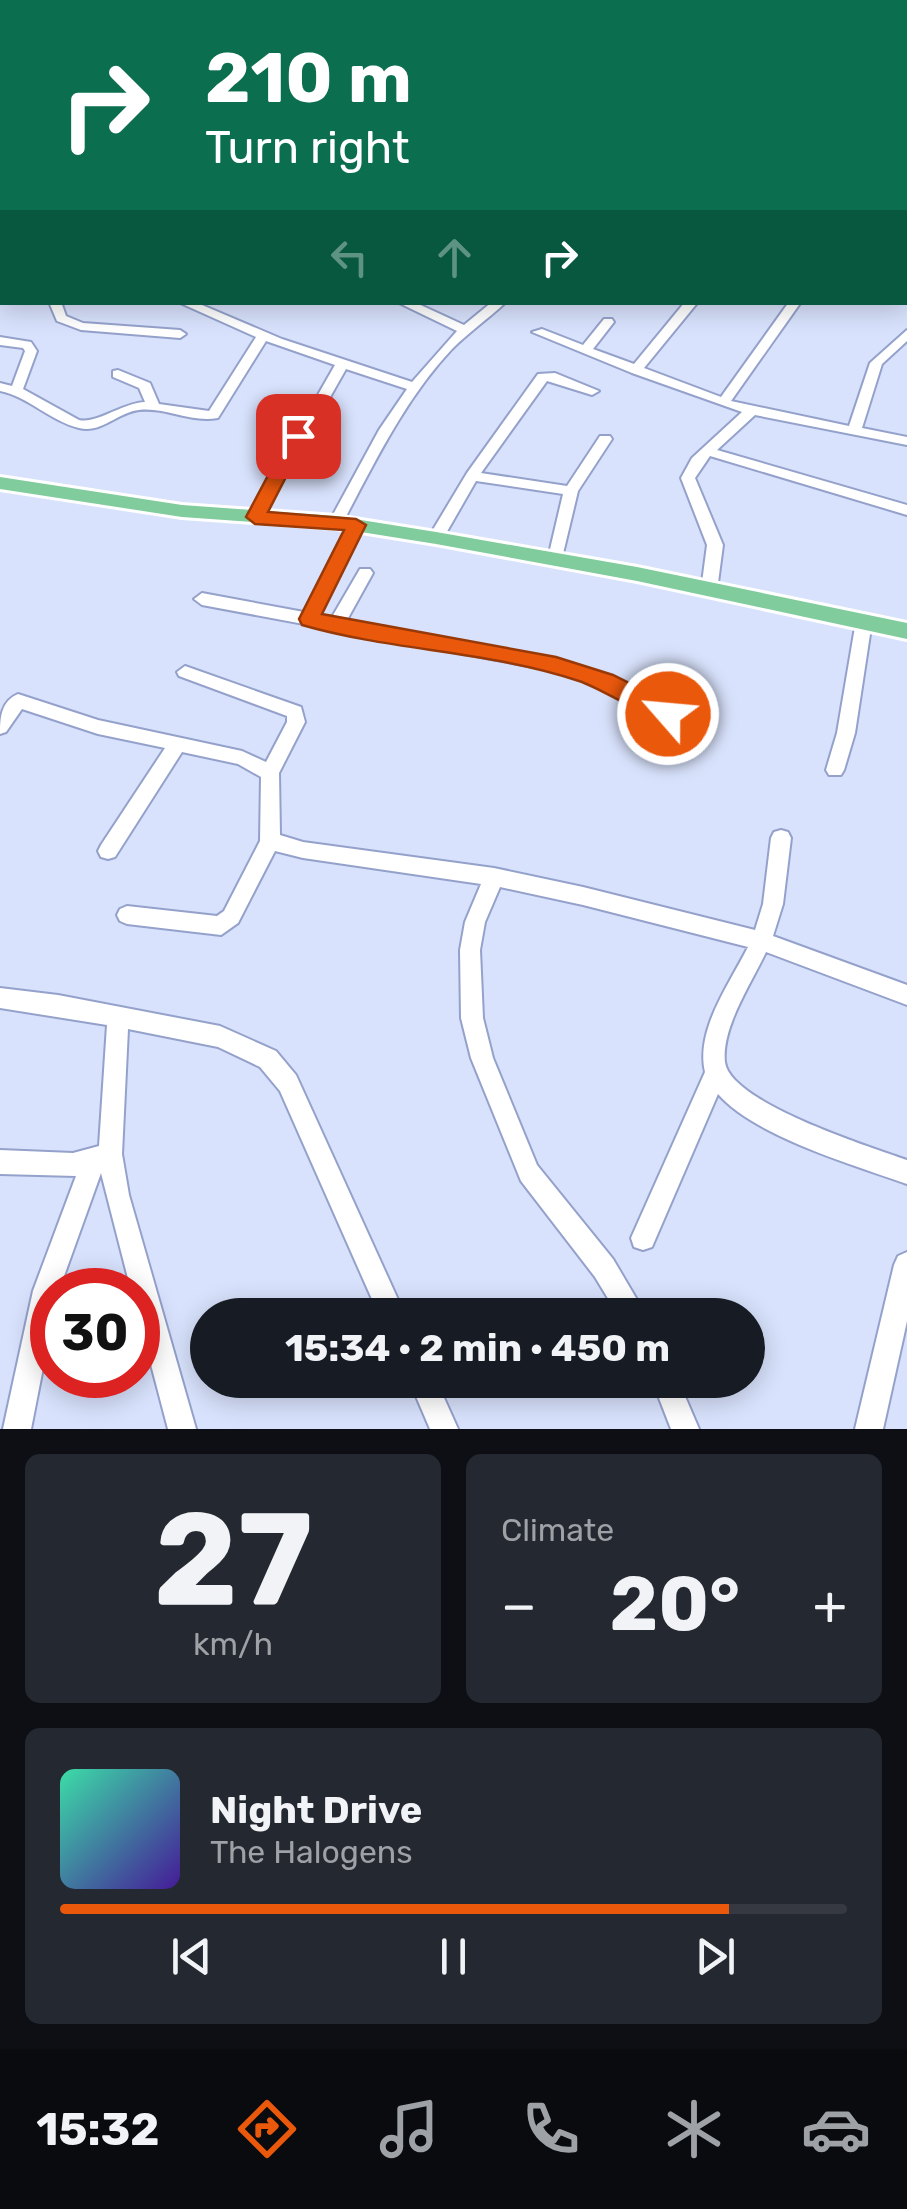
<!DOCTYPE html>
<meta charset="utf-8">
<style>
body{margin:0;font-family:Rubik,sans-serif;background:#242831;color:#f1f3f6;height:100vh;display:flex;flex-direction:column;font-size:38px;white-space:nowrap}
*{box-sizing:border-box;margin:0}
p{font-size:32px;color:#9ea1a6}
.icon{flex:none;width:55px;height:55px;fill:none;stroke:currentColor;stroke-width:2;stroke-linecap:round;stroke-linejoin:round}
.map{position:relative;height:1429px;overflow:hidden}
.details{display:flex;flex-direction:column;gap:25px;padding:25px;background:#0d0f14;flex:1}
.details>*{flex:none}
.guide{position:absolute;left:0px;top:0px;width:908px;height:305px;box-shadow:0 5px 25px #0003;background:#0b6e4f;color:#fff;overflow:hidden}
.speed{position:absolute;left:30px;top:1268px;display:flex;gap:20px;font-size:50px;font-weight:700;text-align:center}
.speed>*{display:grid;place-content:center;width:130px;height:130px;border-radius:50%;background:#171b24;box-shadow:0 5px 25px #0003;line-height:1}
.speed .limit{border:15px solid #d22;background:#fff;color:#111}
.pin{position:absolute;display:grid;place-items:center;width:85px;height:85px;color:#fff;margin:-42px;border-radius:20px;box-shadow:0 5px 15px #0006}
.me{position:absolute;width:110px;margin:-55px;rotate:297deg;stroke-linejoin:round;filter:drop-shadow(0 0 8px #0008)}
.turn{display:flex;align-items:center;gap:35px;height:210px;padding:0 40px;font-size:45px}
.turn .icon{width:130px;height:130px;stroke-width:2.5}
.turn b{display:block;font-size:70px;line-height:85px}
.lanes{display:flex;align-items:center;height:95px;padding:0 40px;background:#0003;justify-content:center;gap:50px;direction:ltr}
.lanes .off{opacity:.35}
.big{font-size:75px;font-weight:700;line-height:1.1}
.details .card{flex:1;display:flex;flex-direction:column;justify-content:center;gap:15px;min-width:0;padding:0 35px;border-radius:15px;background:#242831}
.details .dial{align-items:center;gap:0}
.dial b{font-size:130px;line-height:1}
.song{display:flex;align-items:center;gap:30px}
.cover{width:120px;height:120px;border-radius:15px;background:linear-gradient(135deg,hsl(160 70% 55%),hsl(260 70% 35%))}
.played{height:10px;border-radius:5px;background:linear-gradient(90deg,#ea580c 85%,#363941 85%)}
.keys{display:flex;justify-content:space-around;direction:ltr}
.heat{display:flex;justify-content:space-between;align-items:center;font-size:55px;direction:ltr}
.details .tiles{flex:1;display:grid;gap:25px;grid-template-columns:1fr 1fr}
.card:last-child{grid-column:span 2}
.trip{position:absolute;left:190px;top:1298px;width:575px;height:100px;border-radius:50px;background:#171b24;box-shadow:0 5px 25px #0003;font-weight:700;line-height:100px;text-align:center}
.menu{display:flex;height:160px;justify-content:space-around;align-items:center;background:#090b0e;color:#9ea1a6}
.menu .icon{width:70px;height:70px}
.menu .current{color:#ea580c}
.menu b{font-size:45px;color:#f1f3f6}
.map>svg:first-child{display:block}
.lines{fill:none;stroke-linecap:round;stroke-linejoin:round}
.minor-casing{stroke:#94a1cb;stroke-width:4}
.major-casing{stroke:#fff;stroke-width:6}
.minor{fill:#fff;fill-rule:evenodd}
.major{fill:#81cc9d;fill-rule:evenodd}
.route{fill:#ea580c;stroke:#983908;stroke-width:2.5}
</style>
<div class="map">
<svg width="907" height="1429" viewBox="0 0 907 1429">
<rect width="100%" height="100%" fill="#d8e2fc"/>
<g class="lines">
<defs>
<g id="minor">
<rect x="905" y="7" width="2" height="5"/>
<rect x="0" y="8" width="2" height="5"/>
<rect x="905" y="22" width="2" height="4"/>
<rect x="0" y="27" width="2" height="5"/>
<rect x="905" y="46" width="2" height="5"/>
<polygon points="0,65 2,66 2,71 0,71"/>
<polygon points="0,121 2,122 2,128 0,127"/>
<rect x="905" y="161" width="2" height="6"/>
<polygon points="0,189 2,190 2,197 0,197"/>
<rect x="905" y="222" width="2" height="6"/>
<polygon points="49,302 61,302 66,316 83,323 180,330 186,334 180,338 81,330 57,321"/>
<path d="M178,302h17l87,37 130,43 45,-51 -60,-29h17l50,23 28,-23h14c-18,17 -37,30 -54,47 -47,50 -77,113 -109,173l-7,5 -7,-5 50,-92 28,-41 -61,-20 -84,148 -7,5 -7,-5 87,-152 -69,-24 -48,77c-28,5 -52,-11 -79,-8 -21,2 -38,24 -60,18 -29,-7 -50,-31 -79,-37v-8l12,3 13,-35 -2,-3 -23,-3v-8l31,5 6,9 -14,38 56,31c18,4 43,-17 66,-18l-6,-14 -26,-11v-6l5,-1 32,13 9,21 50,7 47,-74z"/>
<polygon points="685,302 698,302 644,368 721,397 789,302 801,302 731,401 849,426 870,363 907,330 907,341 882,364 862,428 907,437 907,445 755,415 717,450 907,505 907,515 710,456 695,478 723,545 717,590 715,594 703,594 701,590 707,545 681,478 692,458 742,412 632,373 532,332 542,329 583,345 604,319 612,319 614,322 593,349 634,364"/>
<polygon points="555,373 599,391 592,395 547,381 481,473 567,486 600,436 610,436 612,439 578,491 561,562 551,562 548,558 563,494 476,481 441,542 431,542 428,538 467,473 538,374"/>
<polygon points="356,520 363,525 319,615 332,617 360,569 370,569 373,573 347,620 556,659 611,676 674,709 677,714 674,719 662,719 599,686 555,671 202,605 194,599 202,593 304,612 349,525"/>
<polygon points="864,615 872,621 855,733 844,770 841,775 829,775 826,770 837,733 856,621"/>
<path d="M185,666l116,41 4,15 -26,51 1,62 23,7 191,26 89,19 172,43 8,-26 8,-66 3,-6 7,-2 7,2 3,6 -8,66 -10,32 134,49v20l-141,-53c-14,30 -45,76 -41,110 5,41 146,85 182,98v24c-53,-19 -153,-48 -189,-90l-66,153 -9,3 -9,-3 -3,-9 74,-166c-10,-42 25,-89 43,-125l-165,-42 -83,-18 -15,35 -5,28 3,68 10,40 44,107 76,94 33,56h-28l-23,-38 -74,-96 -50,-123 -10,-40 -1,-68 5,-28 16,-38 -178,-26 -28,-7 -37,72 -17,12 -94,-11 -7,-3 -3,-6 3,-6 7,-3 90,10 7,-5 36,-70 1,-64 -23,-13 -56,-12 -67,105 -7,2 -7,-2 -3,-6 3,-6 64,-97 -67,-14 -76,-25 -16,23 -6,2c0,-16 1,-33 18,-40l80,26 144,31 24,11 21,-40v-6l-108,-40 -2,-4z"/>
<polygon points="0,988 58,995 220,1026 276,1051 296,1075 405,1315 379,1315 280,1091 260,1067 218,1047 128,1029 122,1154 129,1195 196,1429 168,1429 138,1315 138,1290 131,1290 101,1173 59,1290 52,1290 52,1322 31,1429 3,1429 33,1291 76,1176 0,1174 0,1150 73,1153 99,1146 107,1025 0,1008"/>
<polygon points="907,1252 907,1321 883,1429 855,1429 894,1265 898,1256"/>
<polygon points="409,1380 436,1380 458,1429 430,1429"/>
<polygon points="652,1380 678,1380 699,1429 671,1429"/>
</g>
<polygon id="major" points="0,477 182,505 336,516 436,532 637,567 907,623 907,639 637,581 436,544 336,528 182,517 0,489"/>
</defs>
<!-- minor casing -->
<use href="#minor" class="minor-casing"/>
<!-- major casing -->
<use href="#major" class="major-casing"/>
<!-- minor -->
<use href="#minor" class="minor"/>
<!-- major -->
<use href="#major" class="major"/>
</g>
<!-- route -->
<path class="route" d="M298,431l9,5 -39,76 88,7 10,6 -44,89 234,43 57,18 64,32 3,7 -3,6c-20,6 -75,-32 -98,-39 -89,-30 -187,-30 -277,-56l-3,-6 45,-89 -89,-6 -9,-7 43,-81z"/>
</svg>
<div class="speed"><div class="limit">30</div></div>
<div class="pin" style="left:298px;top:436px;background:#d93025"><svg class="icon" aria-label="arrive" viewBox="0 0 24 24"><path d="M6 21V4h12l-3 4 3 4H6"/></svg></div>
<svg class="me" style="left:668px;top:714px" viewBox="-20 -20 40 40"><circle r="17" fill="#ea580c" stroke="#fff" stroke-width="3"/><path d="M0-11L8 9 0 5-8 9z" fill="#fff"/></svg>
<div class="trip">15:34 · 2 min · 450 m</div>
<div class="guide">
<div class="turn"><svg class="icon" aria-label="right" viewBox="0 0 24 24"><path d="M7 20v-9h11M14 6l5 5-5 5"/></svg><div><b>210 m</b>Turn right</div></div>
<div class="lanes"><svg class="icon off" aria-label="left" viewBox="0 0 24 24"><path d="M17 20v-9H6M10 6l-5 5 5 5"/></svg><svg class="icon off" aria-label="ahead" viewBox="0 0 24 24"><path d="M12 20V5M6 11l6-6 6 6"/></svg><svg class="icon" aria-label="right" viewBox="0 0 24 24"><path d="M7 20v-9h11M14 6l5 5-5 5"/></svg></div>
</div>
</div>
<section class="details">
<div class="tiles">
<div class="card dial"><b>27</b><p>km/h</p></div>
<div class="card"><p>Climate</p>
<div class="heat"><a>−</a><b class="big">20°</b><a>+</a></div>
</div>
<div class="card">
<div class="song"><i class="cover"></i><div><b>Night Drive</b><p>The Halogens</p></div></div>
<div class="played"></div>
<div class="keys"><svg class="icon" aria-label="previous" viewBox="0 0 24 24"><path d="M18 5L8 12l10 7zM5 5v14"/></svg><svg class="icon" aria-label="pause" viewBox="0 0 24 24"><path d="M8 5v14M16 5v14"/></svg><svg class="icon" aria-label="next" viewBox="0 0 24 24"><path d="M6 5l10 7-10 7zM19 5v14"/></svg></div>
</div>
</div>
</section>
<nav class="menu">
<b>15:32</b>
<svg class="icon current" aria-label="directions" viewBox="0 0 24 24"><path d="M12 3l9 9-9 9-9-9zM9 14v-3h6M13 9l2 2-2 2"/></svg>
<svg class="icon" aria-label="music" viewBox="0 0 24 24"><path d="M9 18V5l10-2v13"/><circle cx="6" cy="18" r="3"/><circle cx="16" cy="16" r="3"/></svg>
<svg class="icon" aria-label="phone" viewBox="0 0 24 24"><path d="M5 4h4l2 5-3 2q2 4 5 5l2-3 5 2v4C11 20 4 13 5 4z"/></svg>
<svg class="icon" aria-label="climate" viewBox="0 0 24 24"><path d="M12 3v18M4 7l16 10M4 17L20 7"/></svg>
<svg class="icon" aria-label="car" viewBox="0 0 24 24"><path d="M5 17H2v-5l4-1 3-4h7l3 4 3 1v5h-3M9 17h6M6 11h13"/><circle cx="7" cy="17" r="2"/><circle cx="17" cy="17" r="2"/></svg>
</nav>
